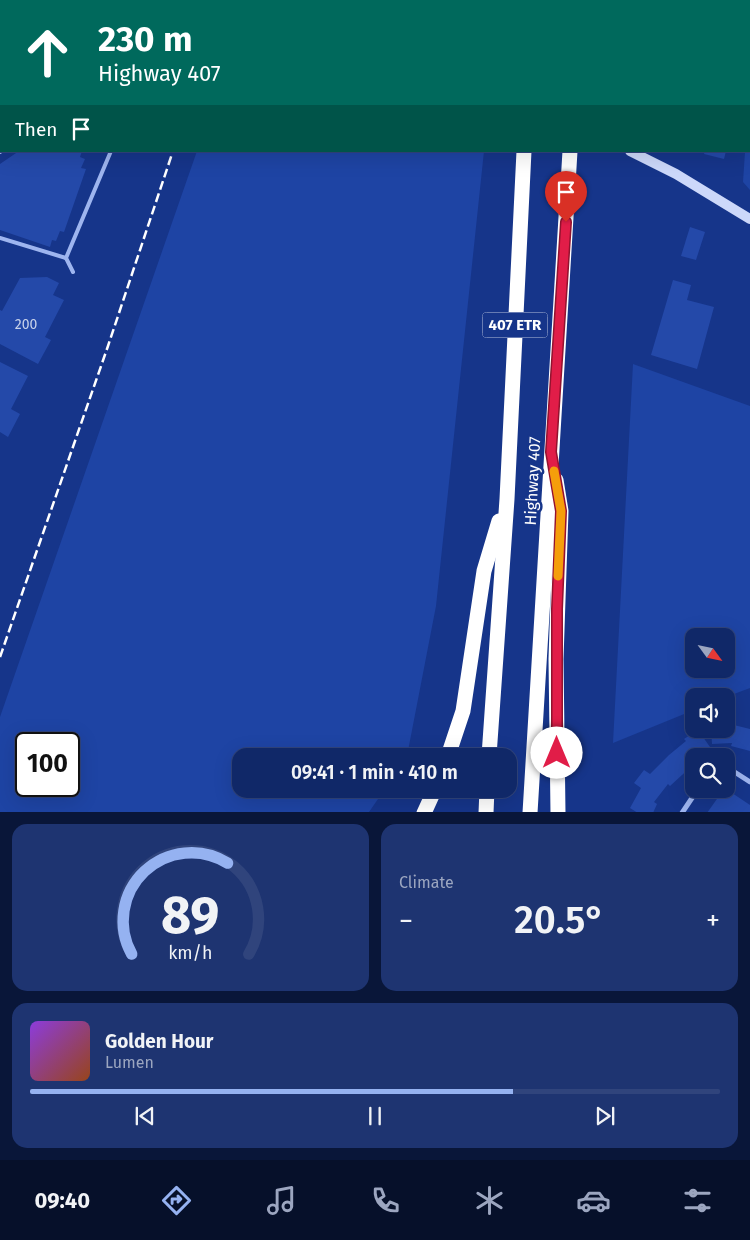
<!DOCTYPE html>
<meta charset="utf-8">
<style>
body{margin:0;font-family:"Fira Sans",sans-serif;background:#1e3471;color:#f1f3f6;height:100vh;display:flex;flex-direction:column;font-size:19px;white-space:nowrap}
*{box-sizing:border-box;margin:0}
p{font-size:16px;color:#9ca6c0}
.icon{flex:none;width:28px;height:28px;fill:none;stroke:currentColor;stroke-width:2;stroke-linecap:round;stroke-linejoin:round}
.map{position:relative;height:812px;overflow:hidden}
.sheet{display:flex;flex-direction:column;gap:12px;padding:12px;background:#091639;flex:1}
.sheet>*{flex:none}
.banner{position:absolute;left:0px;top:0px;width:750px;height:152px;box-shadow:0 5px 20px #0002,0 0 0 1px #30447c;background:#00695c;color:#fff;overflow:hidden}
.needle{width:32px;rotate:123deg}
.controls{position:absolute;left:685px;top:628px;display:grid;gap:10px}
.controls a{display:grid;place-items:center;width:50px;height:50px;border-radius:10px;background:#102868;box-shadow:0 5px 20px #0002,0 0 0 1px #30447c;font-size:25px}
.speed{position:absolute;left:15px;top:732px;display:flex;gap:10px;font-size:25px;font-weight:700;text-align:center}
.speed>*{display:grid;place-content:center;width:65px;height:65px;border-radius:50%;background:#102868;box-shadow:0 5px 20px #0002,0 0 0 1px #30447c;line-height:1}
.speed .limit{border:2px solid #111;border-radius:8px;background:#fff;color:#111}
.pin{position:absolute;display:grid;place-items:center;width:42px;height:42px;color:#fff;margin:-51px -21px;border-radius:50% 50% 50% 0;rotate:-45deg;box-shadow:0 0 5px #0007}
.pin .icon{rotate:45deg}
.me{position:absolute;width:55px;margin:-28px;rotate:0deg;stroke-linejoin:round;filter:drop-shadow(0 0 4px #0008)}
.turn{display:flex;align-items:center;gap:18px;height:105px;padding:0 15px;font-size:22px}
.turn .icon{width:65px;height:65px;stroke-width:2.5}
.turn b{display:block;font-size:35px;line-height:42px}
.then{display:flex;align-items:center;height:48px;padding:0 15px;background:#0003;gap:10px;font-size:19px}
.big{font-size:38px;font-weight:600;line-height:1.1}
.sheet .tile{flex:1;display:flex;flex-direction:column;justify-content:center;gap:8px;min-width:0;padding:0 18px;border-radius:15px;background:#1e3471}
.sheet .dial{align-items:center;gap:0}
.dial svg{height:130px;overflow:visible;fill:none;stroke:#30447c;stroke-width:7;stroke-linecap:round;text-anchor:middle}
.dial text{fill:#f1f3f6;stroke:none}
.song{display:flex;align-items:center;gap:15px}
.cover{width:60px;height:60px;border-radius:8px;background:linear-gradient(135deg,hsl(270 70% 55%),hsl(20 70% 35%))}
.played{height:5px;border-radius:2px;background:linear-gradient(90deg,#95b2f1 70%,#30447c 70%)}
.keys{display:flex;justify-content:space-around;direction:ltr}
.heat{display:flex;justify-content:space-between;align-items:center;font-size:28px;direction:ltr}
.sheet .tiles{flex:1;display:grid;gap:12px;grid-template-columns:1fr 1fr}
.tile:last-child{grid-column:span 2}
.trip{position:absolute;left:232px;top:748px;width:285px;height:50px;border-radius:15px;background:#102868;box-shadow:0 5px 20px #0002,0 0 0 1px #30447c;font-weight:600;line-height:50px;text-align:center}
.dock{display:flex;height:80px;justify-content:space-around;align-items:center;background:#06102a;color:#9ca6c0}
.dock .icon{width:35px;height:35px}
.dock .current{color:#95b2f1}
.dock b{font-size:22px;color:#f1f3f6}
.map>svg:first-child{display:block}
.green{fill:#1e44a4;fill-rule:evenodd}
.lines{fill:none;stroke-linecap:round;stroke-linejoin:round}
.stream{stroke:#91aef2;stroke-width:2.5}
.building{fill:#2449a9}
.service{stroke:#9eb5ef;stroke-width:4}
.minor{stroke:#9eb5ef;stroke-width:5}
.secondary{stroke:#ccd8fa;stroke-width:10}
.motorway{stroke:#fff;stroke-width:15}
.rail{stroke:#fff;stroke-width:2.5;stroke-dasharray:9 4;stroke-linecap:butt}
.route-casing{stroke:#92132f;stroke-width:12}
.route{stroke:#e11d48;stroke-width:9}
.slow{stroke:#f59e0b;stroke-width:9}
.labels{text-anchor:middle;stroke-width:5;stroke-linejoin:round;paint-order:stroke}
.number-label{font-size:14px;fill:#c8d2ea}
.shield{fill:#16358a;stroke:#b9c2dc;stroke-width:1}
.shield-label{font-size:15px;font-weight:bold;fill:#fff}
.street-label{font-size:16px;fill:#fff;stroke:#16358a}
</style>
<div class="map">
<svg width="750" height="813" viewBox="0 0 750 813">
<rect width="100%" height="100%" fill="#16358a"/>
<!-- green -->
<g class="green">
<polygon points="750,144 750,190 743,182 745,152 749,151"/>
<path d="M197,151h287l-48,455 -29,150h-166v33h144l-16,23h-369v-95zM26,744h43v42h-43z"/>
<path d="M633,364l117,42v282l-24,9 -32,-1v14l-81,33zM694,636h32v33h-32z"/>
</g>
<g class="lines">
<!-- stream -->
<g class="stream">
<polyline points="728,0 728,1"/>
<polyline points="749,17 750,18"/>
</g>
</g>
<!-- building -->
<g class="building">
<polygon points="19,151 82,151 80,157 85,159 81,168 86,169 64,232 60,231 56,241 52,240 50,247 0,230 0,164"/>
<polygon points="705,151 726,151 724,159 704,154"/>
<polygon points="690,227 705,232 696,260 681,256"/>
<polygon points="47,277 59,283 53,295 64,300 45,337 51,340 38,364 0,344 0,310 2,311 20,278"/>
<polygon points="673,280 691,285 687,300 714,307 697,369 651,355"/>
<polygon points="0,362 28,376 11,409 20,414 8,437 0,432"/>
<polygon points="726,723 750,729 750,751 731,746 732,743 712,744 711,729 726,729"/>
<polygon points="698,730 710,747 694,756 694,764 670,786 668,784 654,802 657,804 653,813 638,813 630,808 641,788 634,783 644,770 650,774 669,755 686,741 684,739"/>
<polygon points="724,789 726,789 750,805 750,813 707,813"/>
</g>
<g class="lines">
<!-- service -->
<g class="service">
<polyline points="53,1 54,0"/>
<polyline points="0,45 1,43"/>
<polyline points="0,152 1,151"/>
<polyline points="0,238 66,258"/>
<polyline points="73,272 66,258 111,151"/>
</g>
<!-- minor -->
<g class="minor">
<polyline points="726,770 733,771 750,782"/>
<polyline points="682,813 698,789"/>
</g>
<!-- secondary -->
<g class="secondary">
<polyline points="0,64 1,64"/>
<polyline points="630,151 676,174 750,219"/>
</g>
<!-- motorway -->
<g class="motorway">
<polyline points="533,1 533,0"/>
<polyline points="579,1 579,0"/>
<polyline points="556,480 561,511 556,659 558,813"/>
<polyline points="448,756 463,711 484,571 499,521"/>
<polyline points="489,756 507,499 524,151"/>
<polyline points="424,813 435,789"/>
<polyline points="486,813 487,789"/>
<polyline points="530,813 570,151"/>
</g>
<!-- rail -->
<g class="rail">
<polyline points="104,1 105,0"/>
<polyline points="225,1 226,0"/>
<polyline points="0,97 1,95"/>
<polyline points="0,657 108,346 173,151"/>
</g>
</g>
<g class="lines">
<defs>
<polyline id="route" points="557,753 557,609 561,511 551,452 566,222"/>
</defs>
<!-- route casing -->
<use href="#route" class="route-casing"/>
<!-- route -->
<use href="#route" class="route"/>
<!-- slow -->
<polyline class="slow" points="554,471 561,511 558,576"/>
</g>
<g class="labels">
<!-- number labels -->
<g class="number-label">
<text x="26" y="329">200</text>
</g>
<!-- shield labels -->
<rect class="shield" x="482.5" y="312.5" width="65" height="25" rx="4"/>
<g class="shield-label">
<text x="515" y="330">407 ETR</text>
</g>
<!-- street labels -->
<g class="street-label">
<text transform="translate(532 481) rotate(-87)" y="6">Highway 407</text>
</g>
</g>
</svg>
<div class="controls">
<a><svg class="needle" viewBox="-14 -14 28 28"><path d="M0-13l5 13h-10z" fill="#e53935"/><path d="M0 13l5-13h-10z" fill="#9ca6c0"/></svg></a>
<a><svg class="icon" aria-label="sound" viewBox="0 0 24 24"><path d="M4 9h4l5-4v14l-5-4H4zM17 9q2 3 0 6"/></svg></a>
<a><svg class="icon" aria-label="search" viewBox="0 0 24 24"><circle cx="10" cy="10" r="6"/><path d="M15 15l6 6"/></svg></a>
</div>
<div class="speed"><div class="limit">100</div></div>
<div class="pin" style="left:566px;top:222px;background:#d93025"><svg class="icon" aria-label="arrive" viewBox="0 0 24 24"><path d="M6 21V4h12l-3 4 3 4H6"/></svg></div>
<svg class="me" style="left:557px;top:753px" viewBox="-20 -20 40 40"><circle r="19" fill="#fff"/><path d="M0-13L10 11 0 6-10 11z" fill="#e11d48"/></svg>
<div class="trip">09:41 · 1 min · 410 m</div>
<div class="banner">
<div class="turn"><svg class="icon" aria-label="ahead" viewBox="0 0 24 24"><path d="M12 20V5M6 11l6-6 6 6"/></svg><div><b>230 m</b>Highway 407</div></div>
<div class="then">Then<svg class="icon" aria-label="arrive" viewBox="0 0 24 24"><path d="M6 21V4h12l-3 4 3 4H6"/></svg></div>
</div>
</div>
<section class="sheet">
<div class="tiles">
<div class="tile dial"><svg viewBox="0 0 100 80">
<path d="M14 69A42 42 0 1 1 86 69"/>
<path d="M14 69A42 42 0 0 1 73 13" stroke="#95b2f1"/>
<text x="50" y="56" font-size="32" font-weight="700">89</text>
<text x="50" y="72" font-size="11">km/h</text>
</svg></div>
<div class="tile"><p>Climate</p>
<div class="heat"><a>−</a><b class="big">20.5°</b><a>+</a></div>
</div>
<div class="tile">
<div class="song"><i class="cover"></i><div><b>Golden Hour</b><p>Lumen</p></div></div>
<div class="played"></div>
<div class="keys"><svg class="icon" aria-label="previous" viewBox="0 0 24 24"><path d="M18 5L8 12l10 7zM5 5v14"/></svg><svg class="icon" aria-label="pause" viewBox="0 0 24 24"><path d="M8 5v14M16 5v14"/></svg><svg class="icon" aria-label="next" viewBox="0 0 24 24"><path d="M6 5l10 7-10 7zM19 5v14"/></svg></div>
</div>
</div>
</section>
<nav class="dock">
<b>09:40</b>
<svg class="icon current" aria-label="directions" viewBox="0 0 24 24"><path d="M12 3l9 9-9 9-9-9zM9 14v-3h6M13 9l2 2-2 2"/></svg>
<svg class="icon" aria-label="music" viewBox="0 0 24 24"><path d="M9 18V5l10-2v13"/><circle cx="6" cy="18" r="3"/><circle cx="16" cy="16" r="3"/></svg>
<svg class="icon" aria-label="phone" viewBox="0 0 24 24"><path d="M5 4h4l2 5-3 2q2 4 5 5l2-3 5 2v4C11 20 4 13 5 4z"/></svg>
<svg class="icon" aria-label="climate" viewBox="0 0 24 24"><path d="M12 3v18M4 7l16 10M4 17L20 7"/></svg>
<svg class="icon" aria-label="car" viewBox="0 0 24 24"><path d="M5 17H2v-5l4-1 3-4h7l3 4 3 1v5h-3M9 17h6M6 11h13"/><circle cx="7" cy="17" r="2"/><circle cx="17" cy="17" r="2"/></svg>
<svg class="icon" aria-label="filters" viewBox="0 0 24 24"><path d="M4 7h16M4 17h16"/><circle cx="9" cy="7" r="2"/><circle cx="15" cy="17" r="2"/></svg>
</nav>
